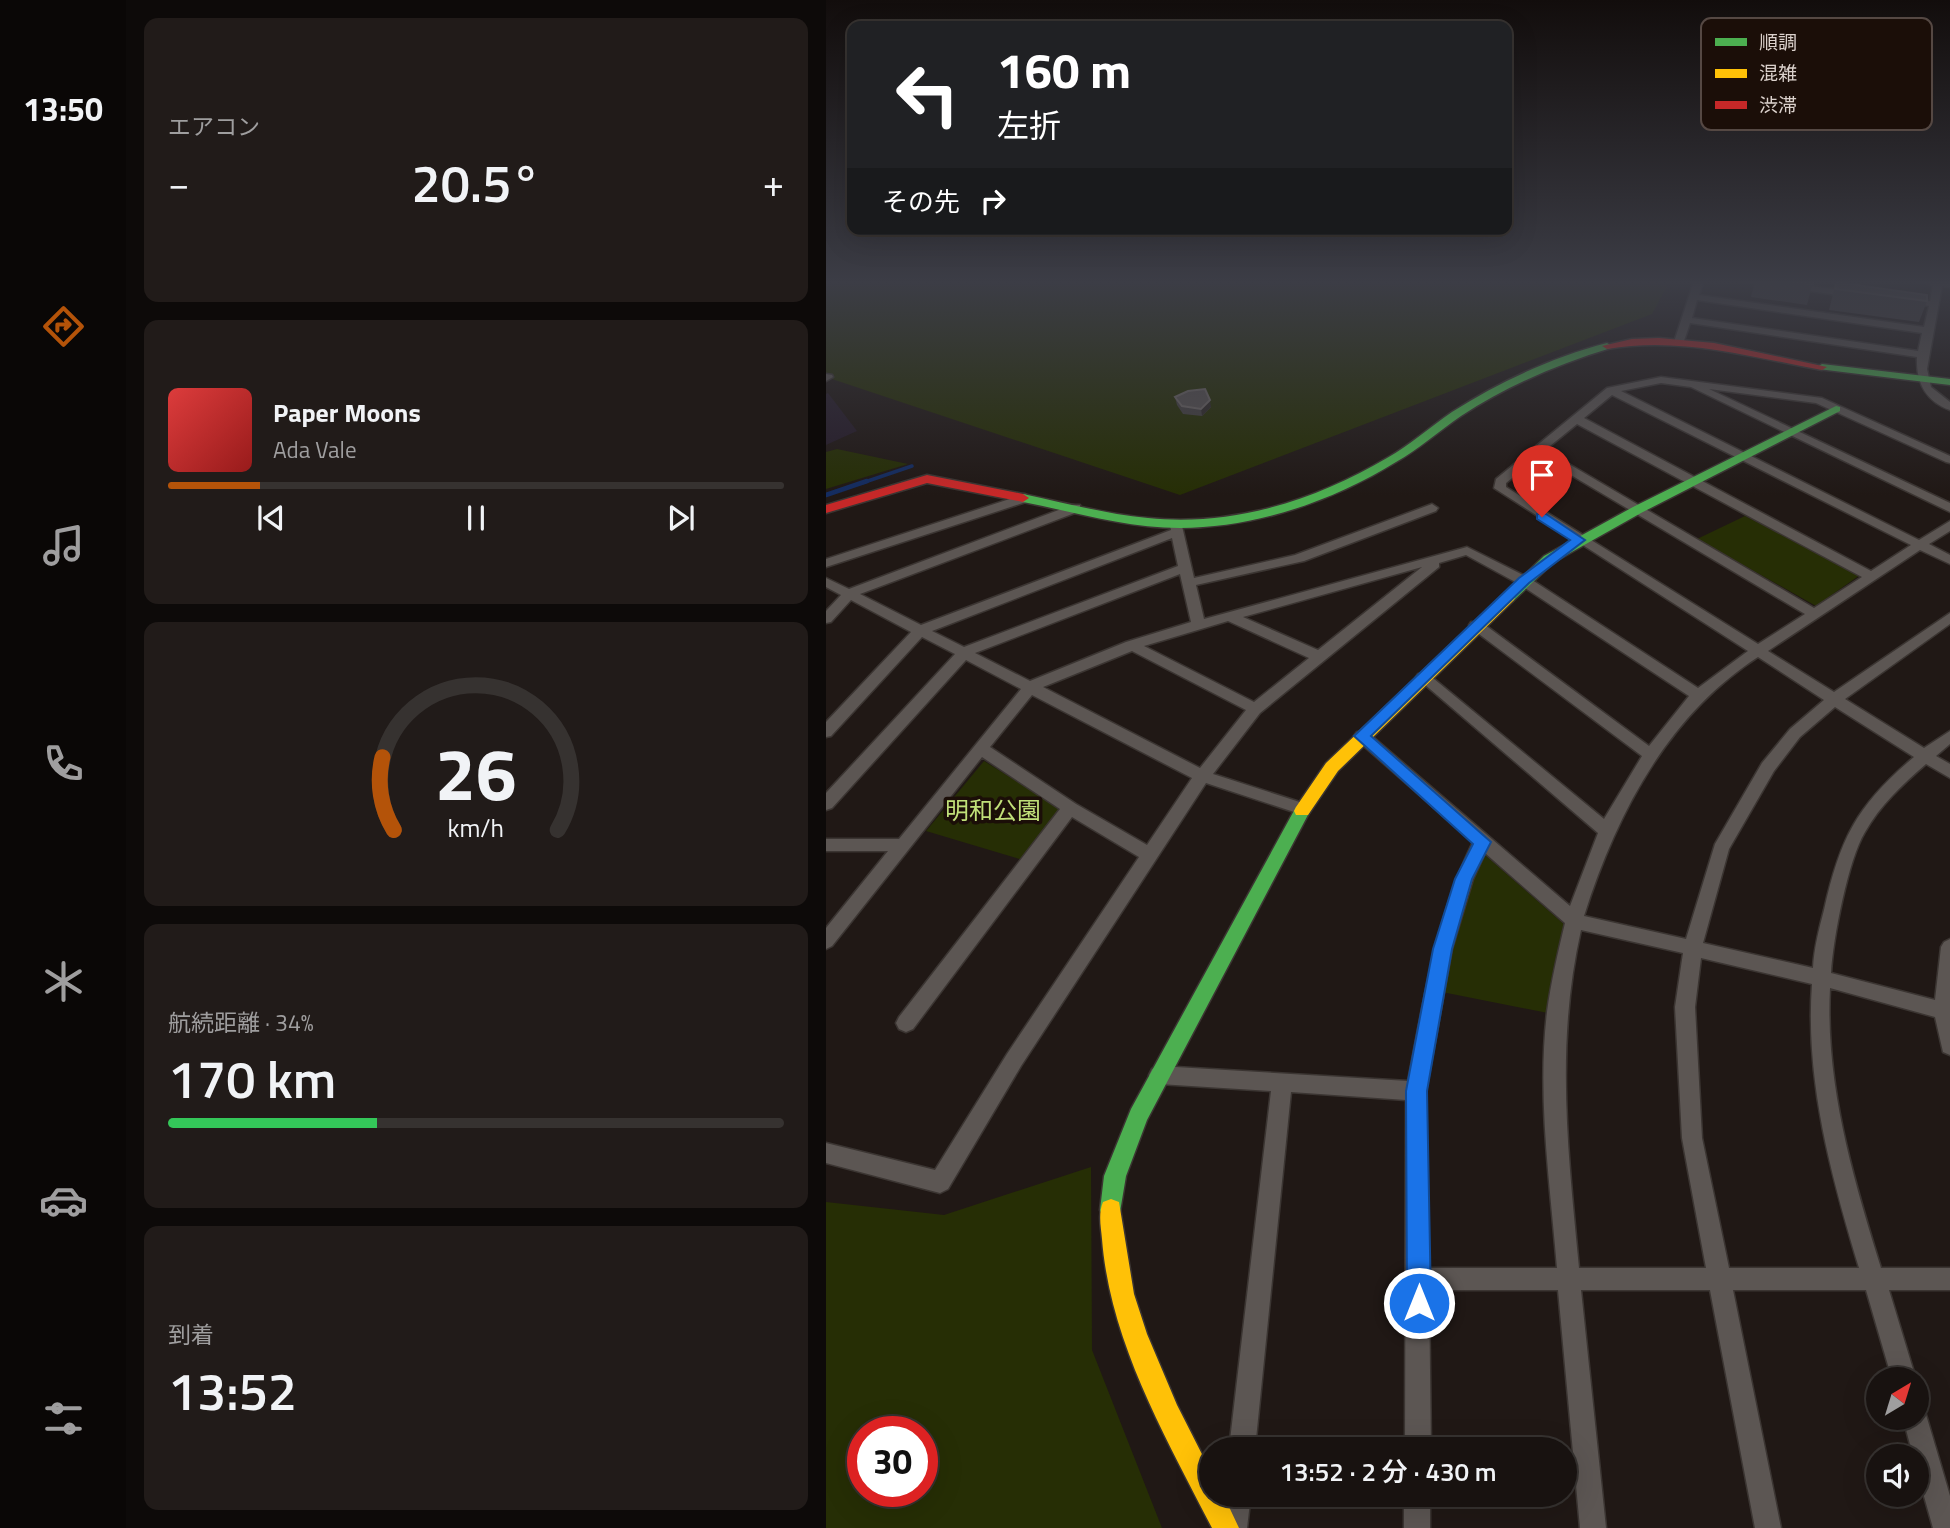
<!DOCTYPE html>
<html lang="ja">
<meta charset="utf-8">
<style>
body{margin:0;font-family:"Titillium Web","Noto Sans JP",sans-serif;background:#211b19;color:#f1f3f6;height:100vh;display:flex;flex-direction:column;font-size:26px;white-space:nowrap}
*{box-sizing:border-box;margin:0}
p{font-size:23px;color:#9f9e9f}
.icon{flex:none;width:38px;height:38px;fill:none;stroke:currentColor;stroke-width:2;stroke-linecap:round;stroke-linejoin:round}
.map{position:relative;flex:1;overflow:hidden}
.panel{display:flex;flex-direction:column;gap:18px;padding:18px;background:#0d0a09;width:700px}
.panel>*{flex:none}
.hud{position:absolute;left:21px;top:21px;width:665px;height:214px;border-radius:14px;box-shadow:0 7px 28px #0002,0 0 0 2px #363230;background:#202124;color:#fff;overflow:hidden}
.needle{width:46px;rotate:38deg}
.fabs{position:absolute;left:1040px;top:1367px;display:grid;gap:14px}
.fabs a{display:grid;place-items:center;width:63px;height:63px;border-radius:50%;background:#181210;box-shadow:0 7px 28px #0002,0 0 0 2px #363230;font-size:35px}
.speed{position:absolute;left:21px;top:1416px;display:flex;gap:14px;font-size:35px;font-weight:700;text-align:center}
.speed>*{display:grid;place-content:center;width:91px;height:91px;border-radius:50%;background:#181210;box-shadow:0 7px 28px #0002,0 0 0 2px #363230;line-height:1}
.speed .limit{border:10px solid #d22;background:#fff;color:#111}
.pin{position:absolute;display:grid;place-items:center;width:60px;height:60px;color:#fff;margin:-72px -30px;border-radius:50% 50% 50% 0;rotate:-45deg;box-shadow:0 0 7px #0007}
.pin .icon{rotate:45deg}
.me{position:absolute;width:77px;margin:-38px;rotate:0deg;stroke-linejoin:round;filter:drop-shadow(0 0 5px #0008)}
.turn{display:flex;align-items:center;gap:24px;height:147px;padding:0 35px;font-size:32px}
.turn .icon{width:91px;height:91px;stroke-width:2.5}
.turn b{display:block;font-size:49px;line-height:60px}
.then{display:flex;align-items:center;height:66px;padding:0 35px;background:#0003;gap:14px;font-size:26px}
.big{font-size:52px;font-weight:600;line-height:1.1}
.panel .widget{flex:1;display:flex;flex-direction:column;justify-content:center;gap:10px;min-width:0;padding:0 24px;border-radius:14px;background:#211b19}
.panel .dial{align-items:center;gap:0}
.dial svg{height:182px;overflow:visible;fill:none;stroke:#363230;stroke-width:7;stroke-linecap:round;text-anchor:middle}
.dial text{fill:#f1f3f6;stroke:none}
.song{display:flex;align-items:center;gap:21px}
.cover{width:84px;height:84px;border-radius:10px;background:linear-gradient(135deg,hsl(0 70% 55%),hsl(0 70% 35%))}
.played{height:7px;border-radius:4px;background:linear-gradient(90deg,#b45309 15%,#363230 15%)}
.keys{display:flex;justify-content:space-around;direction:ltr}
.heat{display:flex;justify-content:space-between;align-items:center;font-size:38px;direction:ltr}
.charge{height:10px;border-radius:5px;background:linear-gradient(90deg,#34c759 34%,#363230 0)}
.trip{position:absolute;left:373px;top:1437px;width:378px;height:70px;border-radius:35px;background:#181210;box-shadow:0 7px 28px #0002,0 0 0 2px #363230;font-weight:600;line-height:70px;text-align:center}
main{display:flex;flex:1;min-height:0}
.menu{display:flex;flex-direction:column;width:126px;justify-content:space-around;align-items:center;background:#0a0706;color:#9f9e9f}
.menu .icon{width:49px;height:49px}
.menu .on{color:#b45309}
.menu b{font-size:32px;color:#f1f3f6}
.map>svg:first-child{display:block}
.industrial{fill:#261c29}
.green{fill:#262e05;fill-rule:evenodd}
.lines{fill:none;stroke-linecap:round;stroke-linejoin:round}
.stream-far1{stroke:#142c60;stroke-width:3.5}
.stream{stroke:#142c60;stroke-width:4.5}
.street-casing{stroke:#3b3532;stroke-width:3}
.fast-casing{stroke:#3b3532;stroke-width:3}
.slow-casing{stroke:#3b3532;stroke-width:3}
.jam-casing{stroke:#3b3532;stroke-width:3}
.street{fill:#5c5653;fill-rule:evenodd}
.fast{fill:#4caf50;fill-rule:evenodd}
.slow{fill:#ffc107;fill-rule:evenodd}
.jam{fill:#c62828;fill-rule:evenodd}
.wall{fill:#433f40}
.shaded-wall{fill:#2e2928}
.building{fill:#544f4f;stroke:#696362;stroke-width:2}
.route{fill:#1a73e8;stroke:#114b97;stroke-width:2}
.labels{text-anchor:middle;stroke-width:7;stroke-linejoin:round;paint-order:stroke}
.park-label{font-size:24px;fill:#c1e079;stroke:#1b0e08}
.key{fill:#1b0e08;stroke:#554843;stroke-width:2}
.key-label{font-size:19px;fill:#dbd1cc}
</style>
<main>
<nav class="menu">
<b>13:50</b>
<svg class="icon on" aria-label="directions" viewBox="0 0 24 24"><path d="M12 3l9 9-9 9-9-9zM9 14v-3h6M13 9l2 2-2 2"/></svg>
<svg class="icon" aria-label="music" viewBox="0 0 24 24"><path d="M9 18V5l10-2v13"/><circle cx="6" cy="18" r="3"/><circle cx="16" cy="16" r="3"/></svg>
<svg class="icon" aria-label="phone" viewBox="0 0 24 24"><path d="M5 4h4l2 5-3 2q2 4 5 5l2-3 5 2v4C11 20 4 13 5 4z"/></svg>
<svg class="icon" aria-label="climate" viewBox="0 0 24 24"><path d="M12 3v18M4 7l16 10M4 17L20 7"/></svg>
<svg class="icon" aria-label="car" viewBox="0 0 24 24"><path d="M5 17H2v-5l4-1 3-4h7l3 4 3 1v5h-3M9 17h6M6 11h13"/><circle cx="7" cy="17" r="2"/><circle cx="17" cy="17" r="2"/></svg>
<svg class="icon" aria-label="filters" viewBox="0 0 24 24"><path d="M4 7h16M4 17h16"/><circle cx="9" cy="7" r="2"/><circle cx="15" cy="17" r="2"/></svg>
</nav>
<section class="panel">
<div class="widget"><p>エアコン</p>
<div class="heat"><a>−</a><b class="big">20.5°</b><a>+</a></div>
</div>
<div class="widget">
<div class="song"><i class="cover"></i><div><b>Paper Moons</b><p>Ada Vale</p></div></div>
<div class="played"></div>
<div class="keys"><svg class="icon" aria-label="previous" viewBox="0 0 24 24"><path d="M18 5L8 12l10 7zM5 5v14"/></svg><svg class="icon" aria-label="pause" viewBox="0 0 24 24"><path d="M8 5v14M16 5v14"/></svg><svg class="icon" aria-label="next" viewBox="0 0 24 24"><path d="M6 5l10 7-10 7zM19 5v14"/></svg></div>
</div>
<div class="widget dial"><svg viewBox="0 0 100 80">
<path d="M14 69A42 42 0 1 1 86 69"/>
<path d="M14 69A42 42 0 0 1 9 37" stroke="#b45309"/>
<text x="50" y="56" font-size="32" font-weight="700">26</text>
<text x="50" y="72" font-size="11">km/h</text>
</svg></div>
<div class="widget"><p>航続距離 · 34%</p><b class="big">170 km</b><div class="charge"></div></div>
<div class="widget"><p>到着</p><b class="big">13:52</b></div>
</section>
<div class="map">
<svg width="1124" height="1528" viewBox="0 0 1124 1528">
<rect width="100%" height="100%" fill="#201815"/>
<!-- industrial -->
<polygon class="industrial" points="2,393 31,431 0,445 0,394"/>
<!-- green -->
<g class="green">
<polygon points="0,281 844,281 826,314 354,495 0,377"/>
<polygon points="11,449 82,464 0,489 0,452"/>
<polygon points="919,516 1034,575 990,606 871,539"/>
<polygon points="158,761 237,810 197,860 100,831"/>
<polygon points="658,854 739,925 722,1013 616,992 634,907"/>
<path d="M265,1167l1,183 70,178h-336v-326l118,13zM37,1432h59v59h-59z"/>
</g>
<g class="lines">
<!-- stream-far1 -->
<polyline class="stream-far1" points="36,483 86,466"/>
<!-- stream -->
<polyline class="stream" points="0,495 41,481"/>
<defs>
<g id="street">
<path d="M868,281h10l-5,14 225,32 5,-21 -28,-5 5,-3 24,3 3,-16 -17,-4h34v6l-8,-1 -15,83 4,18 19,15v8c-25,-9 -34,-28 -33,-53l-227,-34 -7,21h-8l-1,-2zM871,300l225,33 -4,18 -226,-33z"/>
<polygon points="914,281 942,281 1026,291 1031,294 1026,297"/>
<polygon points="0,374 6,375 7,377 0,381"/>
<path d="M835,377l161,21 128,58v7l-4,-1 -130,-59 -107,-14 241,114v9l-259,-125 -30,-4 -40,8 298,149 31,-19v10l-21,13 21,11v9l-30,-14 -152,101 66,41 116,-79v11l-105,75 79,49 26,-17v13l-14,12 14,8v14l-24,-14c-23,20 -46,41 -61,68 -17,28 -32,107 -34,141l104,27 6,-53 3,-5 6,-3v116l-7,-3 -8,-35 -105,-29c-5,96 23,190 51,280h69v22h-61l27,89h-24l-26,-89h-133l48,238h-26l-45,-238h-129l25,238h-26l-22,-238h-129l2,159h-26l1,-349 -115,-8 -36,357h-26l42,-358 -112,-7 -7,-3 -3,-6 3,-6 7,-3 249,15c16,-82 28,-163 65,-239l-116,-102 -3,-4 3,-4h10l203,174 28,-73 -182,-156 2,-3h10l176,145 38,-63 -171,-128 -2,-3 2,-3h10l168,124 40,-50 -170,-112 -53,-29 -27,8v4l-179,146 -47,61 96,31 2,4 -2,4 -6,2 -97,-32 -185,283 -73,123 -8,4 -114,-30v-20l109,27 72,-116 132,-197 -67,-40 -159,212 -7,3 -7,-3 -3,-6 3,-6 161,-208 -78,-52 -150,189 -6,3v-21l62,-77h-62v-12h73l122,-150 -55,-29 -134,148 -6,2v-17l129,-139 -33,-17 -91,99 -5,1v-15l85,-90 -60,-32 -20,22 -5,1v-12l15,-16 -15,-8v-9l23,11 223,-84h8v6l-220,83 61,31 250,-95 -1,-4 6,-4 6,4 12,52 101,-23 137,-51 6,4 -2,3 -132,50 -108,24 8,34 263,-72 62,31 169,110 50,-37 -254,-163 2,-9 111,-91zM786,395l299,150 -40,26 -287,-153zM751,424l285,153 -48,31 -269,-158zM713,456l266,158 -47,30 -252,-157v-4zM346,538l6,28 -214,81 -32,-16zM596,567l-104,83 -75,-33zM354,574l11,48 -65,20 -96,39 -55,-28zM402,621l81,37 -55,44 -110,-56zM306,651l114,59 -46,58 -157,-81zM932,657l66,43 -34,29 -28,34 -47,81 -29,95 -102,-23c32,-101 83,-200 174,-259zM206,695l160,83 -45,67 -71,-41 -86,-57zM1009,707l79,50c-57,48 -74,81 -90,153 -5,19 -10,38 -11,58l-110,-25 26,-94 45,-78 26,-34zM659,853l80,70c-7,29 -14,59 -18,89 -10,84 3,171 10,256h-129l-2,-177 26,-142 21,-70zM755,930l102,23 -8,54 7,131 24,130h-127c-11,-116 -24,-224 2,-338zM875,958l111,26c-7,97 19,191 47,284h-130l-27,-130 -7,-131z"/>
<polygon points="199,494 205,498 203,501 0,567 0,559"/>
<polygon points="1090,1406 1098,1409 1101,1418 1124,1496 1124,1528 1107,1528 1090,1468 1090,1456 1087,1456 1077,1418 1090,1418"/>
<polygon points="399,1494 425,1494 421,1528 395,1528"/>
<rect x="578" y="1494" width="26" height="34"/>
</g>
<g id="fast">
<path d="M781,343l5,3 -1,2c-53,16 -104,38 -150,68 -22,15 -42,33 -65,46 -63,39 -141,66 -216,66 -53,0 -106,-16 -157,-26l-6,-4 6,-4c42,9 83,20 125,24 84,9 168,-18 239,-60 23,-13 43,-31 65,-46 47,-30 101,-55 155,-69z"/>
<polygon points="996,364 1124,379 1124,385 992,369 991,367"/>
<polygon points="1010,406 1014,407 1014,411 815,513 728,562 687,601 677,601 675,598 718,556 807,507"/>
<polygon points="476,805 482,807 484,811 321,1120 300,1176 293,1218 285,1221 277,1218 274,1210 278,1176 305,1109 470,807"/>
</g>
<g id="slow">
<polygon points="682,594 687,595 689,598 687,601 512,771 482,815 470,815 468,811 470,807 500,763 677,595"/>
<path d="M285,1199l8,3 15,92 13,40 30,71 34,67v22h12l16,34h-27c-46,-90 -102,-186 -110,-289 -1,-12 -4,-25 1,-37z"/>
</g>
<g id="jam">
<path d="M833,338l55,5 113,24 -5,3c-72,-13 -142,-34 -215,-21l-5,-3 30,-7z"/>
<polygon points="101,475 197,494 203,498 197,502 101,483 0,513 0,505"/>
</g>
</defs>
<!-- street casing -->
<use href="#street" class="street-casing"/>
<!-- fast casing -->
<use href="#fast" class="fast-casing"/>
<!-- slow casing -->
<use href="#slow" class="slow-casing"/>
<!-- jam casing -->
<use href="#jam" class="jam-casing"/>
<!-- street -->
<use href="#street" class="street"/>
<!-- fast -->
<use href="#fast" class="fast"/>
<!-- slow -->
<use href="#slow" class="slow"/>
<!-- jam -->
<use href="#jam" class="jam"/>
</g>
<!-- wall -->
<g class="wall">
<polygon points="929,281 987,281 981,305 925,297"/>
<polygon points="1010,282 1101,301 1093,322 1003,310"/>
<polygon points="349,397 385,407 376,416 357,414 351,405"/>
</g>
<!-- shaded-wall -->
<polygon class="shaded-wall" points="384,400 385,407 376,416 375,409"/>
<!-- building -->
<g class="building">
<polygon points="962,281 987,281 987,284"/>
<polygon points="1010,282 1101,295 1101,301 1009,289"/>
<polygon points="379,389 384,400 375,409 356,406 349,397 362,391"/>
</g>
<!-- sky -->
<linearGradient id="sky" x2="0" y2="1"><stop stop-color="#120d0c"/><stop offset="0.57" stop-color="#3c3d46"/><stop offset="1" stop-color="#3c3d46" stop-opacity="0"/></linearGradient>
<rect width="1124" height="495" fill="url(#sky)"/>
<!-- route -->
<polygon class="route" points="711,514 720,514 759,540 703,583 545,736 665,842 646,879 626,949 601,1091 605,1303 601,1311 593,1315 585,1311 581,1303 580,1091 607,949 629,879 647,844 528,736 693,578 744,540 711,519"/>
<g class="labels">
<!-- park labels -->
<g class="park-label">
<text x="167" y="819">明和公園</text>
</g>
</g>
<!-- legend -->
<rect x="875" y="18" width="231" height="112" rx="10" class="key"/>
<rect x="889" y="38" width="32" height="8" fill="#4caf50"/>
<rect x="889" y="69" width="32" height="9" fill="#ffc107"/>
<rect x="889" y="101" width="32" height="8" fill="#c62828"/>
<g class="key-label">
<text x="933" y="49">順調</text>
<text x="933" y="80">混雑</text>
<text x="933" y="112">渋滞</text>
</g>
</svg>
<div class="fabs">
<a><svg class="needle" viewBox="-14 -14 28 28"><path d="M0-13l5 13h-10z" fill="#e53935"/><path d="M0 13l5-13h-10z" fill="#9f9e9f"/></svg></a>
<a><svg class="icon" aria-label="sound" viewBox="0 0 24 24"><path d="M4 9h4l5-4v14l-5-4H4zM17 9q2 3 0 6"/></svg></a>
</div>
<div class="speed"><div class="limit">30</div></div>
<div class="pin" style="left:716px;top:517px;background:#d93025"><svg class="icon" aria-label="arrive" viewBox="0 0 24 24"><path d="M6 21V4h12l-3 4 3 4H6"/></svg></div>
<svg class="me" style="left:593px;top:1303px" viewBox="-20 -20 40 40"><circle r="17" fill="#1a73e8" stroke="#fff" stroke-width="3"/><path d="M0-11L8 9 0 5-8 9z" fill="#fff"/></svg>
<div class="trip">13:52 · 2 分 · 430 m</div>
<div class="hud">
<div class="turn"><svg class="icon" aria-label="left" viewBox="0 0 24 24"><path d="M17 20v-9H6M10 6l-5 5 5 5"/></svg><div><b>160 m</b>左折</div></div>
<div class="then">その先<svg class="icon" aria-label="right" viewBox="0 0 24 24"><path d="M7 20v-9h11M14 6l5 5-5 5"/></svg></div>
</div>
</div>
</main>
